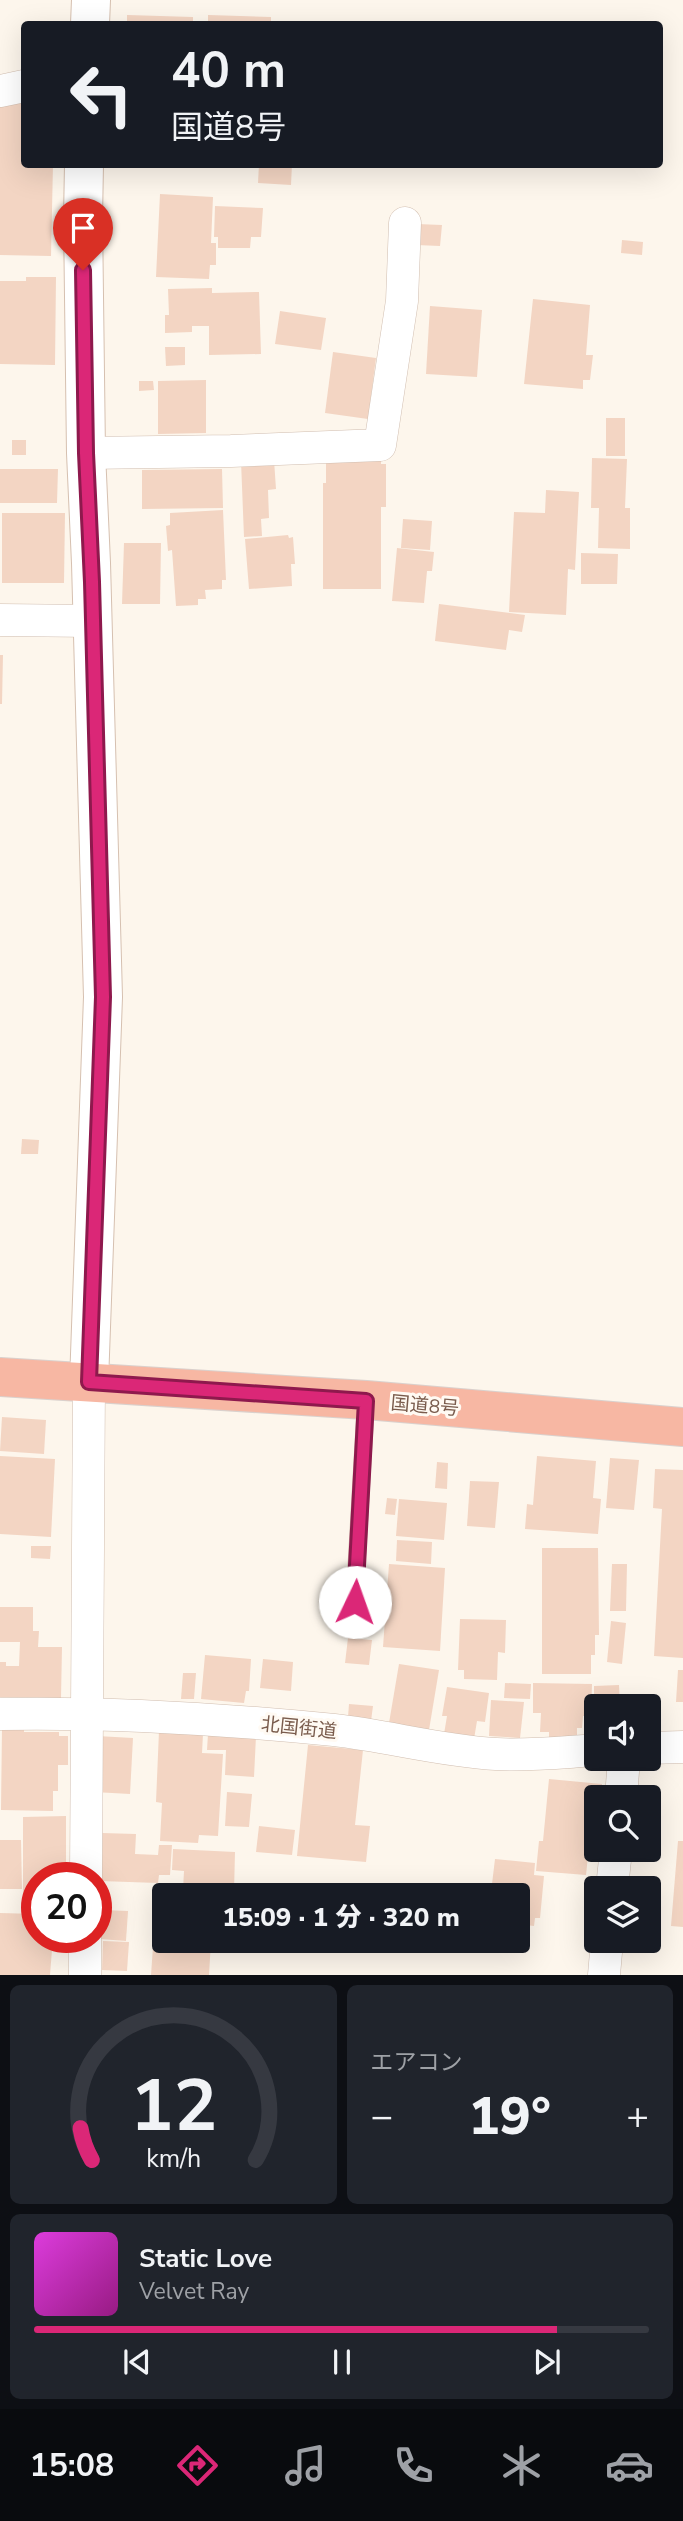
<!DOCTYPE html>
<html lang="ja">
<meta charset="utf-8">
<style>
body{margin:0;font-family:"Nunito Sans","Noto Sans JP",sans-serif;background:#20242c;color:#f1f3f6;height:100vh;display:flex;flex-direction:column;font-size:26px;white-space:nowrap}
*{box-sizing:border-box;margin:0}
p{font-size:23px;color:#9ea1a6}
.icon{flex:none;width:38px;height:38px;fill:none;stroke:currentColor;stroke-width:2;stroke-linecap:round;stroke-linejoin:round}
.map{position:relative;height:1975px;overflow:hidden}
.drawer{display:flex;flex-direction:column;gap:10px;padding:10px;background:#0d0f14;flex:1}
.drawer>*{flex:none}
.top-card{position:absolute;left:21px;top:21px;width:642px;height:147px;border-radius:7px;box-shadow:0 7px 28px #0002;background:#171b24;color:#f1f3f6;overflow:hidden}
.tools{position:absolute;left:584px;top:1694px;display:grid;gap:14px}
.tools a{display:grid;place-items:center;width:77px;height:77px;border-radius:7px;background:#171b24;box-shadow:0 7px 28px #0002;font-size:35px}
.speed{position:absolute;left:21px;top:1862px;display:flex;gap:14px;font-size:35px;font-weight:700;text-align:center}
.speed>*{display:grid;place-content:center;width:91px;height:91px;border-radius:50%;background:#171b24;box-shadow:0 7px 28px #0002;line-height:1}
.speed .limit{border:10px solid #d22;background:#fff;color:#111}
.pin{position:absolute;display:grid;place-items:center;width:60px;height:60px;color:#fff;margin:-72px -30px;border-radius:50% 50% 50% 0;rotate:-45deg;box-shadow:0 0 7px #0007}
.pin .icon{rotate:45deg}
.me{position:absolute;width:77px;margin:-38px;rotate:3deg;stroke-linejoin:round;filter:drop-shadow(0 0 5px #0008)}
.turn{display:flex;align-items:center;gap:24px;height:147px;padding:0 35px;font-size:32px}
.turn .icon{width:91px;height:91px;stroke-width:2.5}
.turn b{display:block;font-size:49px;line-height:60px}
.big{font-size:52px;font-weight:800;line-height:1.1}
.drawer .card{flex:1;display:flex;flex-direction:column;justify-content:center;gap:10px;min-width:0;padding:0 24px;border-radius:10px;background:#20242c}
.drawer .dial{align-items:center;gap:0}
.dial svg{height:182px;overflow:visible;fill:none;stroke:#363941;stroke-width:7;stroke-linecap:round;text-anchor:middle}
.dial text{fill:#f1f3f6;stroke:none}
.song{display:flex;align-items:center;gap:21px}
.cover{width:84px;height:84px;border-radius:10px;background:linear-gradient(135deg,hsl(300 70% 55%),hsl(310 70% 35%))}
.played{height:7px;border-radius:4px;background:linear-gradient(90deg,#db2777 85%,#363941 85%)}
.keys{display:flex;justify-content:space-around;direction:ltr}
.heat{display:flex;justify-content:space-between;align-items:center;font-size:38px;direction:ltr}
.drawer .tiles{flex:1;display:grid;gap:10px;grid-template-columns:1fr 1fr}
.card:last-child{grid-column:span 2}
.trip{position:absolute;left:152px;top:1883px;width:378px;height:70px;border-radius:7px;background:#171b24;box-shadow:0 7px 28px #0002;font-weight:800;line-height:70px;text-align:center}
.menu{display:flex;height:112px;justify-content:space-around;align-items:center;background:#090b0e;color:#9ea1a6}
.menu .icon{width:49px;height:49px}
.menu .current{color:#db2777}
.menu b{font-size:32px;color:#f1f3f6}
.map>svg:first-child{display:block}
.building{fill:#f3d5c3}
.lines{fill:none;stroke-linecap:round;stroke-linejoin:round}
.lane-casing{stroke:#d1beb0;stroke-width:18}
.street-casing{stroke:#d1beb0;stroke-width:33}
.secondary-casing{stroke:#d6c0b0;stroke-width:40}
.highway-casing{stroke:#dad1cd;stroke-width:40}
.lane{stroke:#fff;stroke-width:16}
.street{stroke:#fff;stroke-width:32}
.secondary{stroke:#fff;stroke-width:38}
.highway{stroke:#f7b7a3;stroke-width:38}
.route-casing{stroke:#8e194d;stroke-width:18}
.route{stroke:#db2777;stroke-width:12}
.labels{text-anchor:middle;stroke-width:6;stroke-linejoin:round;paint-order:stroke}
.street-label{font-size:19px;fill:#7a5c4d;stroke:#fffaf3}
</style>
<div class="map">
<svg width="683" height="1975" viewBox="0 0 683 1975">
<rect width="100%" height="100%" fill="#fdf6ec"/>
<!-- building -->
<g class="building">
<polygon points="127,15 193,17 193,24 127,24"/>
<polygon points="208,15 271,17 271,24 208,24"/>
<polygon points="0,100 24,100 24,164 53,164 51,256 0,255"/>
<polygon points="259,164 292,164 291,185 258,183"/>
<polygon points="160,194 213,197 211,243 216,243 216,265 210,265 209,279 156,277"/>
<polygon points="215,206 263,208 261,237 251,237 250,248 218,248 218,237 214,237"/>
<polygon points="417,224 442,225 440,246 416,245"/>
<polygon points="622,240 643,242 642,255 621,253"/>
<polygon points="26,277 56,277 55,365 0,364 0,281 26,281"/>
<polygon points="212,288 212,293 259,292 261,354 209,355 209,326 192,326 192,332 165,333 165,315 169,315 168,289"/>
<polygon points="533,299 590,305 586,355 593,355 590,380 583,380 583,389 524,384"/>
<polygon points="430,306 482,310 477,377 426,374"/>
<polygon points="280,311 326,318 321,350 275,344"/>
<polygon points="165,347 185,347 185,365 166,366"/>
<polygon points="333,352 376,358 368,419 325,413"/>
<polygon points="206,380 206,433 158,434 158,381"/>
<polygon points="139,381 153,381 154,390 139,391"/>
<rect x="606" y="418" width="19" height="38"/>
<rect x="12" y="440" width="14" height="15"/>
<polygon points="326,457 381,458 381,464 386,464 386,507 381,507 381,589 323,589 323,483 326,483"/>
<polygon points="592,458 627,459 625,508 630,508 630,549 598,548 599,508 591,508"/>
<polygon points="274,460 276,489 268,490 269,518 261,519 262,536 244,537 241,461"/>
<polygon points="0,469 58,469 57,503 0,503"/>
<polygon points="222,469 223,508 142,509 142,470"/>
<polygon points="546,490 579,492 575,570 568,569 566,615 509,612 514,512 545,513"/>
<polygon points="223,510 226,580 222,580 222,589 205,590 206,599 198,599 198,605 176,606 172,550 168,551 166,526 170,525 170,513"/>
<polygon points="2,513 65,513 64,583 2,583"/>
<polygon points="403,519 432,521 430,550 401,548"/>
<polygon points="288,535 289,538 293,537 295,564 291,564 292,586 249,589 245,539"/>
<polygon points="124,543 161,543 160,604 122,604"/>
<polygon points="397,548 434,552 432,571 427,571 424,603 392,601"/>
<polygon points="581,553 618,554 617,584 581,584"/>
<polygon points="439,604 525,615 522,632 509,630 506,650 435,641"/>
<polygon points="0,655 3,655 2,704 0,704"/>
<polygon points="22,1139 39,1140 38,1154 21,1154"/>
<polygon points="2,1417 46,1420 44,1454 0,1451"/>
<polygon points="0,1456 55,1459 51,1537 0,1534"/>
<polygon points="537,1456 596,1461 593,1498 601,1499 598,1534 525,1529 527,1504 533,1505"/>
<polygon points="610,1458 639,1460 634,1510 606,1508"/>
<polygon points="437,1462 448,1463 447,1489 435,1488"/>
<polygon points="655,1469 683,1470 683,1658 654,1656 662,1509 653,1508"/>
<polygon points="470,1481 499,1482 495,1528 467,1526"/>
<polygon points="387,1498 397,1499 395,1515 385,1514"/>
<polygon points="399,1499 447,1503 444,1540 396,1536"/>
<polygon points="397,1540 432,1542 431,1564 396,1561"/>
<polygon points="31,1546 51,1546 50,1559 31,1558"/>
<polygon points="542,1548 598,1548 599,1635 595,1635 595,1655 591,1655 591,1674 542,1674"/>
<polygon points="389,1564 445,1568 440,1651 383,1647"/>
<polygon points="612,1564 627,1564 626,1611 610,1611"/>
<polygon points="0,1607 33,1607 33,1631 39,1631 38,1647 62,1647 61,1698 0,1697 0,1662 6,1662 6,1666 19,1666 20,1642 0,1642"/>
<polygon points="460,1619 506,1620 505,1653 498,1652 497,1680 464,1679 464,1670 458,1670"/>
<polygon points="611,1621 626,1623 622,1664 607,1662"/>
<polygon points="348,1638 372,1640 369,1665 345,1663"/>
<polygon points="205,1655 251,1659 249,1691 246,1691 244,1703 201,1699"/>
<polygon points="263,1659 293,1662 291,1691 260,1688"/>
<polygon points="399,1664 439,1670 429,1730 389,1723"/>
<polygon points="678,1670 683,1670 683,1702 676,1702"/>
<polygon points="183,1673 196,1673 194,1699 181,1699"/>
<polygon points="505,1683 531,1684 530,1699 504,1698"/>
<polygon points="533,1683 592,1684 591,1716 583,1716 582,1728 577,1728 577,1741 549,1740 549,1732 540,1732 541,1713 533,1713"/>
<polygon points="619,1685 620,1706 597,1706 597,1731 594,1731 594,1686"/>
<polygon points="447,1687 489,1693 485,1722 477,1721 474,1739 444,1734 447,1716 442,1716"/>
<polygon points="491,1700 524,1702 520,1738 489,1736"/>
<polygon points="349,1704 373,1706 371,1721 348,1717"/>
<polygon points="2,1727 24,1728 24,1732 59,1732 59,1736 68,1736 68,1765 58,1765 58,1791 53,1791 53,1811 1,1810"/>
<polygon points="159,1731 203,1734 202,1753 223,1754 218,1836 199,1835 198,1843 160,1841 162,1803 156,1802"/>
<polygon points="208,1734 256,1736 254,1777 225,1775 226,1750 207,1750"/>
<polygon points="97,1736 133,1738 130,1794 94,1792"/>
<polygon points="308,1745 363,1750 355,1825 370,1826 366,1862 297,1856"/>
<polygon points="549,1779 602,1784 601,1797 597,1797 597,1818 592,1818 586,1875 536,1871 539,1841 543,1841"/>
<polygon points="227,1792 252,1794 249,1827 225,1826"/>
<polygon points="649,1809 658,1810 654,1858 622,1855 623,1850 649,1850"/>
<polygon points="66,1816 66,1878 37,1878 37,1893 23,1893 23,1817"/>
<polygon points="259,1826 295,1830 292,1855 256,1852"/>
<polygon points="102,1833 136,1834 135,1854 158,1855 159,1845 172,1845 170,1875 159,1875 158,1883 100,1881"/>
<polygon points="0,1840 21,1840 22,1889 0,1889"/>
<polygon points="678,1841 683,1841 683,1927 671,1926"/>
<polygon points="173,1849 235,1852 234,1892 183,1890 184,1871 172,1870"/>
<polygon points="495,1859 535,1863 534,1875 544,1876 540,1918 535,1918 534,1926 518,1924 518,1895 485,1895 487,1883 492,1884"/>
<polygon points="156,1904 164,1905 164,1941 211,1941 209,1975 151,1975"/>
<polygon points="102,1910 128,1911 126,1941 100,1939"/>
<polygon points="0,1913 37,1914 37,1937 53,1937 50,1975 0,1975"/>
<polygon points="103,1941 129,1942 127,1971 102,1970"/>
<polygon points="435,1941 486,1941 484,1947 476,1945 475,1950"/>
</g>
<g class="lines">
<defs>
<polyline id="lane" points="353,1627 366,1400"/>
<g id="street">
<polyline points="0,91 24,86"/>
<polyline points="86,453 231,451 380,445 402,301 405,223"/>
<polyline points="0,620 93,621"/>
<path d="M0,1714c111,-2 223,5 334,16 54,6 107,21 162,24 33,2 68,-2 101,-4"/>
<polyline points="649,1748 683,1747"/>
<polyline points="621,1797 624,1759"/>
<polyline points="86,1878 89,1382"/>
<polyline points="612,1888 616,1850"/>
<polyline points="85,1975 85,1937"/>
<polyline points="604,1975 607,1941"/>
</g>
<g id="secondary">
<polyline points="90,24 91,0"/>
<polyline points="84,164 83,218 86,453 91,563 103,997 89,1382"/>
</g>
<polyline id="highway" points="0,1377 366,1400 683,1427"/>
</defs>
<!-- lane casing -->
<use href="#lane" class="lane-casing"/>
<!-- street casing -->
<use href="#street" class="street-casing"/>
<!-- secondary casing -->
<use href="#secondary" class="secondary-casing"/>
<!-- highway casing -->
<use href="#highway" class="highway-casing"/>
<!-- lane -->
<use href="#lane" class="lane"/>
<!-- street -->
<use href="#street" class="street"/>
<!-- secondary -->
<use href="#secondary" class="secondary"/>
<!-- highway -->
<use href="#highway" class="highway"/>
</g>
<g class="lines">
<defs>
<polyline id="route" points="83,270 86,453 92,582 103,997 89,1382 366,1401 355,1602"/>
</defs>
<!-- route casing -->
<use href="#route" class="route-casing"/>
<!-- route -->
<use href="#route" class="route"/>
</g>
<g class="labels">
<!-- street labels -->
<g class="street-label">
<text transform="translate(425 1405) rotate(5)" y="7">国道8号</text>
<text transform="translate(299 1727) rotate(6)" y="7">北国街道</text>
</g>
</g>
</svg>
<div class="tools">
<a><svg class="icon" aria-label="sound" viewBox="0 0 24 24"><path d="M4 9h4l5-4v14l-5-4H4zM17 9q2 3 0 6"/></svg></a>
<a><svg class="icon" aria-label="search" viewBox="0 0 24 24"><circle cx="10" cy="10" r="6"/><path d="M15 15l6 6"/></svg></a>
<a><svg class="icon" aria-label="layers" viewBox="0 0 24 24"><path d="M12 4l9 5-9 5-9-5zM3 14l9 5 9-5"/></svg></a>
</div>
<div class="speed"><div class="limit">20</div></div>
<div class="pin" style="left:83px;top:270px;background:#d93025"><svg class="icon" aria-label="arrive" viewBox="0 0 24 24"><path d="M6 21V4h12l-3 4 3 4H6"/></svg></div>
<svg class="me" style="left:355px;top:1602px" viewBox="-20 -20 40 40"><circle r="19" fill="#fff"/><path d="M0-13L10 11 0 6-10 11z" fill="#db2777"/></svg>
<div class="trip">15:09 · 1 分 · 320 m</div>
<div class="top-card">
<div class="turn"><svg class="icon" aria-label="left" viewBox="0 0 24 24"><path d="M17 20v-9H6M10 6l-5 5 5 5"/></svg><div><b>40 m</b>国道8号</div></div>
</div>
</div>
<section class="drawer">
<div class="tiles">
<div class="card dial"><svg viewBox="0 0 100 80">
<path d="M14 69A42 42 0 1 1 86 69"/>
<path d="M14 69A42 42 0 0 1 9 55" stroke="#db2777"/>
<text x="50" y="56" font-size="32" font-weight="700">12</text>
<text x="50" y="72" font-size="11">km/h</text>
</svg></div>
<div class="card"><p>エアコン</p>
<div class="heat"><a>−</a><b class="big">19°</b><a>+</a></div>
</div>
<div class="card">
<div class="song"><i class="cover"></i><div><b>Static Love</b><p>Velvet Ray</p></div></div>
<div class="played"></div>
<div class="keys"><svg class="icon" aria-label="previous" viewBox="0 0 24 24"><path d="M18 5L8 12l10 7zM5 5v14"/></svg><svg class="icon" aria-label="pause" viewBox="0 0 24 24"><path d="M8 5v14M16 5v14"/></svg><svg class="icon" aria-label="next" viewBox="0 0 24 24"><path d="M6 5l10 7-10 7zM19 5v14"/></svg></div>
</div>
</div>
</section>
<nav class="menu">
<b>15:08</b>
<svg class="icon current" aria-label="directions" viewBox="0 0 24 24"><path d="M12 3l9 9-9 9-9-9zM9 14v-3h6M13 9l2 2-2 2"/></svg>
<svg class="icon" aria-label="music" viewBox="0 0 24 24"><path d="M9 18V5l10-2v13"/><circle cx="6" cy="18" r="3"/><circle cx="16" cy="16" r="3"/></svg>
<svg class="icon" aria-label="phone" viewBox="0 0 24 24"><path d="M5 4h4l2 5-3 2q2 4 5 5l2-3 5 2v4C11 20 4 13 5 4z"/></svg>
<svg class="icon" aria-label="climate" viewBox="0 0 24 24"><path d="M12 3v18M4 7l16 10M4 17L20 7"/></svg>
<svg class="icon" aria-label="car" viewBox="0 0 24 24"><path d="M5 17H2v-5l4-1 3-4h7l3 4 3 1v5h-3M9 17h6M6 11h13"/><circle cx="7" cy="17" r="2"/><circle cx="17" cy="17" r="2"/></svg>
</nav>
